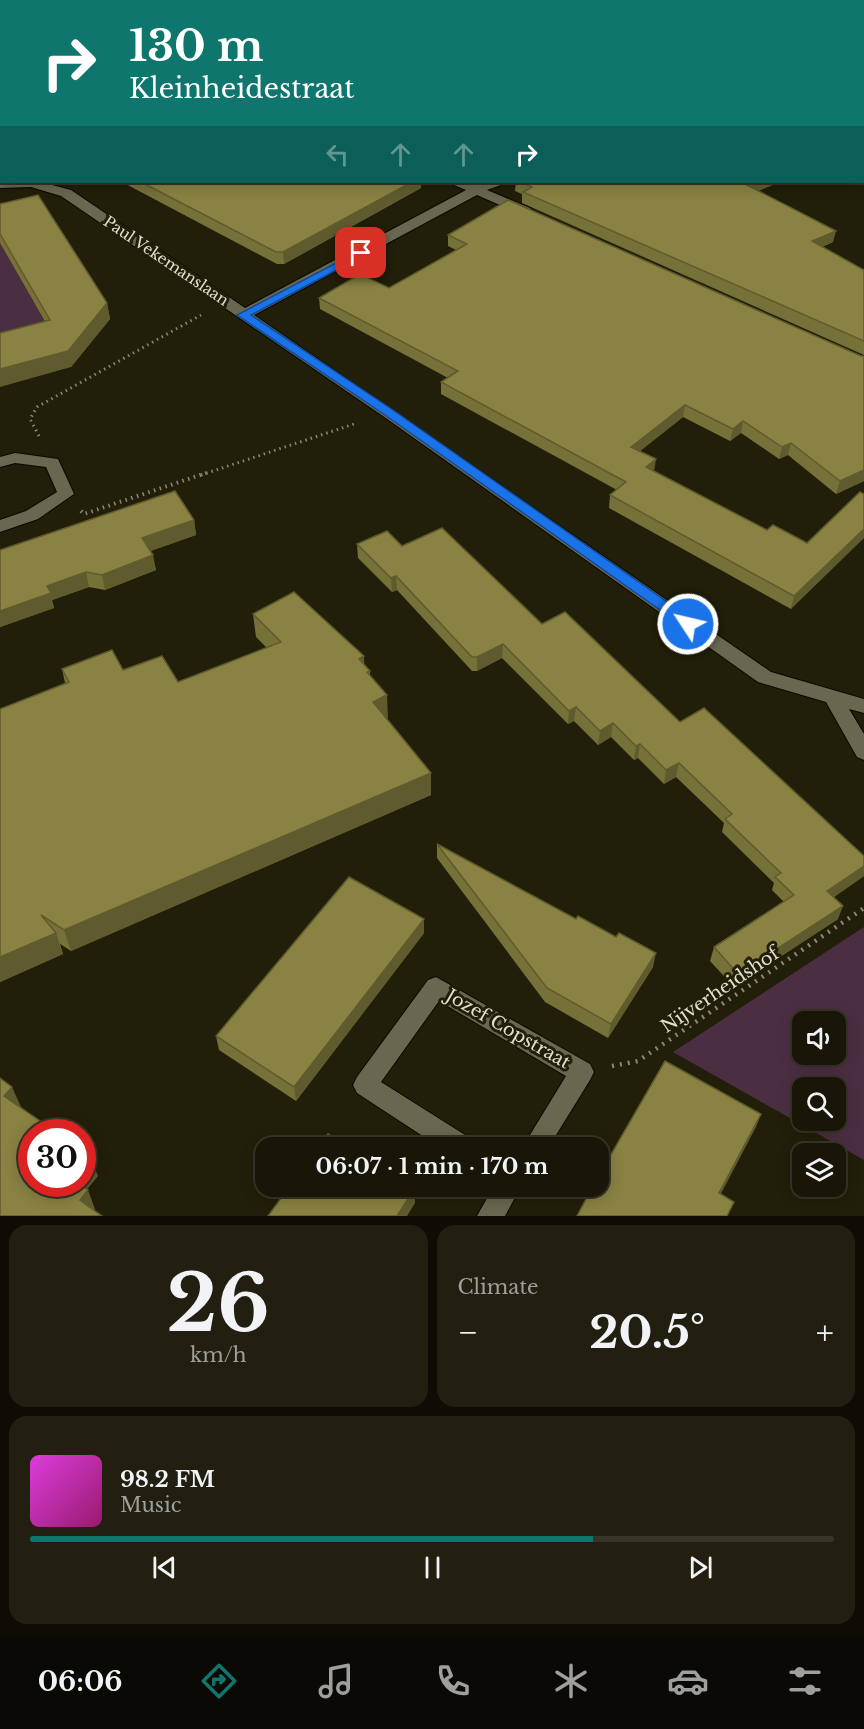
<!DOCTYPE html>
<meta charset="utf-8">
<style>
body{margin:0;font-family:"Libre Baskerville",serif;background:#221f11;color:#f1f3f6;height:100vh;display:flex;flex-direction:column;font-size:22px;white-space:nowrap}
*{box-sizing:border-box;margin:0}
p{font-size:20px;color:#9f9f9b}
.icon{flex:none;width:33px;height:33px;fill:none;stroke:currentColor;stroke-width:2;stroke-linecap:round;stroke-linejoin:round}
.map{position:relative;height:1216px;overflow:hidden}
.sheet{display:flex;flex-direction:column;gap:9px;padding:9px;background:#0e0c04;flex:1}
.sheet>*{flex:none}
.hud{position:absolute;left:0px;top:0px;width:864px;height:183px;box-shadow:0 3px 15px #0003,0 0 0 2px #373528;background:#0f766e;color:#fff;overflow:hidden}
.buttons{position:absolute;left:792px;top:1011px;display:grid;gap:12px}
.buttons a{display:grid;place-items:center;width:54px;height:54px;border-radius:12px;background:#191607;box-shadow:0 3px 15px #0003,0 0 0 2px #373528;font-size:30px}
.speed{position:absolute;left:18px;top:1119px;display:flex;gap:12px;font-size:30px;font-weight:700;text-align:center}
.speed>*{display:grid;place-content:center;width:78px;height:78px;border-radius:50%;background:#191607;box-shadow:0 3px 15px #0003,0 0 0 2px #373528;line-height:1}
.speed .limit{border:9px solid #d22;background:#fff;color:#111}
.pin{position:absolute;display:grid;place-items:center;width:51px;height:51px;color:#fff;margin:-26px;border-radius:12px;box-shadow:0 3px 9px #0006}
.me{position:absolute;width:66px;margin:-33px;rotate:305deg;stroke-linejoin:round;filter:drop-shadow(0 0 4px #0008)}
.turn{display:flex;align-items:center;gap:21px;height:126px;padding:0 30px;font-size:27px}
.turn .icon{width:78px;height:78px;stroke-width:2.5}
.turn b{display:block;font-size:42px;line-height:51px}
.lanes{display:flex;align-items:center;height:57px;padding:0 30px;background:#0003;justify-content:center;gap:30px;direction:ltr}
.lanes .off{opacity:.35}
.big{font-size:45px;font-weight:800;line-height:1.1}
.sheet .widget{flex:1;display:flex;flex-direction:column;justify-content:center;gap:9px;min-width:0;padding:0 21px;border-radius:18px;background:#221f11}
.sheet .dial{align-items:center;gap:0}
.dial b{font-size:78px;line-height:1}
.song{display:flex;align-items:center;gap:18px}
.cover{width:72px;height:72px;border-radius:9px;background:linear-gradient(135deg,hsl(300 70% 55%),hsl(320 70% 35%))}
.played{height:6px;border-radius:3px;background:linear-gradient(90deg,#0f766e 70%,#373528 70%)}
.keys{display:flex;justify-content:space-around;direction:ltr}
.heat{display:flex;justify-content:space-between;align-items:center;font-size:33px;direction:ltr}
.sheet .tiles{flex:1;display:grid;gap:9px;grid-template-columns:1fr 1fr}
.widget:last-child{grid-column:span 2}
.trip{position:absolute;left:255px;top:1137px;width:354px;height:60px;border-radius:18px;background:#191607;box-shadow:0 3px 15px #0003,0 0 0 2px #373528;font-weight:800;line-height:60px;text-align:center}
.tabs{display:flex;height:96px;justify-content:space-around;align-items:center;background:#0a0903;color:#9f9f9b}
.tabs .icon{width:42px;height:42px}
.tabs .on{color:#0f766e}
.tabs b{font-size:27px;color:#f1f3f6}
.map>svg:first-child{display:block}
.green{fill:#4c2e43;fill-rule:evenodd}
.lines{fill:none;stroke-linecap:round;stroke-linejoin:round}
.minor-casing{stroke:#0a0800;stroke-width:2}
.path-far2{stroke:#898776;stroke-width:3;stroke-dasharray:1.5 4;stroke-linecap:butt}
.path-far1{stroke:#898776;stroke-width:4;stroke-dasharray:1.5 4.5;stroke-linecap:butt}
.path{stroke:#898776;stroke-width:4.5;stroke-dasharray:2 6;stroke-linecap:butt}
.minor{fill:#69674f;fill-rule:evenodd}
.wall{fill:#767039}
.shaded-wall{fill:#605b2e}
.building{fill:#898242;stroke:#605b2e;stroke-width:1.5}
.route{fill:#1a73e8;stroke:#114b97;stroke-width:1.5}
.labels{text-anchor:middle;stroke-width:6;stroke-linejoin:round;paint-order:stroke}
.street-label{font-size:15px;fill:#e0dfd2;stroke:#211e09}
.near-street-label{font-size:18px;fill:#e0dfd2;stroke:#211e09}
</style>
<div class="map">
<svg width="864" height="1216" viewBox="0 0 864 1216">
<rect width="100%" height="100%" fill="#211e09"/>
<!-- green -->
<g class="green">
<polygon points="0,243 53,336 0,350"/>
<path d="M864,927v233l-191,-108zM802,1022h34v32h-34zM802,1088h34v32h-34z"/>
</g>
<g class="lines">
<defs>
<g id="minor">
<polygon points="0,180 41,182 71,190 245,308 466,190 454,185 452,182 468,182 477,185 487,182 503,182 501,185 487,190 530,208 532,211 530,214 520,214 477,195 254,315 771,672 864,699 864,713 849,709 864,734 864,760 857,757 826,702 758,682 383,416 61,196 31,187 0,188"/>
<polygon points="15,453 58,459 74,494 38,519 0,532 0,520 26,511 57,492 46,467 15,463 0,467 0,457"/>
<polygon points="436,977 590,1064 594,1072 590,1080 548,1148 522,1148 566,1076 439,1001 381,1082 473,1140 476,1148 441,1148 357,1093 353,1085 357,1077 428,980"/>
<polygon points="494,1186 521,1186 505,1216 477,1216"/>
</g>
</defs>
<!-- minor casing -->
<use href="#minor" class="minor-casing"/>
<!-- path-far2 -->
<g class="path-far2">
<polyline points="39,436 30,419 37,407 201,315"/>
<polyline points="201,475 357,423"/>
</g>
<!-- path-far1 -->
<polyline class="path-far1" points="81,511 84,514 206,473"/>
<!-- path -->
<polyline class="path" points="612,1066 638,1061 864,908"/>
<!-- minor -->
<use href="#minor" class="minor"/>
</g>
<!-- wall -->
<g class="wall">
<polygon points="864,0 864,166 862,165 862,2 508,2"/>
<polygon points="122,182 421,182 421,188 284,264 277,264"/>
<polygon points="516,182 780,182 758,191 833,242 822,247 864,270 864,355 522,203 522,194 515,191"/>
<polygon points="0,204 107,303 110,319 71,367 0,243"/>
<polygon points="448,235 861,356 864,481 836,494 788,455 779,459 741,433 730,441 683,417 640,451 654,471 767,530 807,543 860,492 791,609 609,508 610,495 617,490 441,394 441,382 448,378 320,309 319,298 389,288 456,250 448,246"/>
<polygon points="194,520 196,535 150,551 156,570 105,590 89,587 52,600 54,608 0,627 0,550"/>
<polygon points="357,544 402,546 542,624 680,722 864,876 834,897 838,919 734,987 710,961 714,947 784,902 772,890 774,883 722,832 724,823 676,777 664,784 638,758 634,760 611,737 598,745 574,721 568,724 502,658 477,671 472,671 397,590 392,592 358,558"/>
<polygon points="253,614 364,656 364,665 370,671 370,676 388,718 386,718 431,773 431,795 71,951 60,944 63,954 0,982 65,683 62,669 123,670 178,682 267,648 256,637"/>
<polygon points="437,844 653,967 608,1038 545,1002 437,858"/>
<polygon points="424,919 424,933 296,1101 219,1050 216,1036"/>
</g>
<!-- shaded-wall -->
<g class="shaded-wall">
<polygon points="0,61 2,61 2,72 0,73"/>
<polygon points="412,182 421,182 421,188 284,264 283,252"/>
<polygon points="755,182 780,182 745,196 747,185"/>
<polygon points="836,231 833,242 809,252 812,241"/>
<polygon points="107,303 110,319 71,367 0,387 0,369"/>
<polygon points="685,405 683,417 630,459 631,447"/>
<polygon points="743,421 741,433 730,441 733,429"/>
<polygon points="791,443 788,455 779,459 782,447"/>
<polygon points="656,459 654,472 646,467"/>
<polygon points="864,470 864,481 836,494 840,481"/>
<polygon points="194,520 196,535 145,553 142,538"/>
<polygon points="864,529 864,538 791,609 794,596"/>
<polygon points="153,555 156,570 105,590 102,575"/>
<polygon points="86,572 89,587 52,600 54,608 0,627 0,611 47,586"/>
<polygon points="396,576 397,590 392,592 391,578"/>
<polygon points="503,644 502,658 477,671 477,657"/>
<polygon points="364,656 365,679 359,659"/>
<polygon points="387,695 388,718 374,725 373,702"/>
<polygon points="576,707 574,721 568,724 569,711"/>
<polygon points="613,723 611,737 598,745 600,731"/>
<polygon points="640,744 638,758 634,760 636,746"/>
<polygon points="679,763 676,777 664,784 666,770"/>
<polygon points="431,773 431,795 71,951 64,930"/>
<polygon points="864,866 864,876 823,904 827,891"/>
<polygon points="843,906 838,919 734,987 738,974"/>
<polygon points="424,919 424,933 296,1101 294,1087"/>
<polygon points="56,933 63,954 0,982 0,957"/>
<polygon points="656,953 653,967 608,1038 611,1024"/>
<polygon points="12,1087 21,1107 13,1116 4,1096"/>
<polygon points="761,1114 756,1127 715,1205 719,1193"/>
<polygon points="90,1157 98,1176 80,1198 74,1184 82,1184 82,1167"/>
<polygon points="415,1188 415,1203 407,1216 397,1216"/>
<polygon points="88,1190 95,1209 90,1216 80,1200"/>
</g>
<!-- building -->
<g class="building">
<polygon points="0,0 341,0 345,2 2,2 2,61 0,61"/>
<polygon points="511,0 864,0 863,0 863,9 864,9 864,29 862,30 862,2 508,2"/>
<polygon points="862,32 864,39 864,153 862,153"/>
<polygon points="141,182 412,182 283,252 276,252"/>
<polygon points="521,182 755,182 747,185 836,231 812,241 864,270 864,341 523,192 532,187"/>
<polygon points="38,195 107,303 68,351 0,369 0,333 50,320 0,234 0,204"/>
<polygon points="508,200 861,356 864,356 864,470 840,481 791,443 782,447 743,421 733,429 685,405 631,447 656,459 646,467 767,530 773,525 807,543 860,492 864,494 864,529 794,596 610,495 626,482 441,382 458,371 319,298 360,274 389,288 467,244 448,235"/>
<polygon points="175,491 194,520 142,538 153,555 102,575 86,572 47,586 51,593 0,611 0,550"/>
<polygon points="442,528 542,624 565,612 680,722 704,708 864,856 864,866 827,891 843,906 738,974 714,947 794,895 775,877 781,873 725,819 732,814 679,763 666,770 640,744 636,746 613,723 600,731 576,707 569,711 503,644 477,657 472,657 396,576 391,578 357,544 387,531 402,546"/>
<polygon points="294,592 364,656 359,659 370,671 367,672 387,695 373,702 431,773 64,930 41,915 56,933 0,957 0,709 69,682 62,669 112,650 123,670 162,656 178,682 281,642 253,614"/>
<polygon points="437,844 576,919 578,916 616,937 619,933 656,953 611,1024 547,988"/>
<polygon points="349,877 424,919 294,1087 216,1036"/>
<polygon points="665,1061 761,1114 719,1193 734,1202 727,1216 577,1216 593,1186 598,1186 598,1177"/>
<polygon points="0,1078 12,1087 4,1096 56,1132 32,1132 32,1184 79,1184 88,1190 80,1200 102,1216 0,1216"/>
<polygon points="328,1134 350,1148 318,1148"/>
<polygon points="82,1151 90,1157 82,1167"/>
<polygon points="290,1186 413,1186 415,1188 397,1216 268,1216"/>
</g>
<!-- route -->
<polygon class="route" points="361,250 365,251 365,255 251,315 393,410 693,620 695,624 693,627 684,627 385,415 237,315"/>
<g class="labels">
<!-- street labels -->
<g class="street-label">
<text transform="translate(166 261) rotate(34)" y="5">Paul Vekemanslaan</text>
</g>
<!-- near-street labels -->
<g class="near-street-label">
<text transform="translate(720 990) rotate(-34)" y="6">Nijverheidshof</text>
<text transform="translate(508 1029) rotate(30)" y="6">Jozef Copstraat</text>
</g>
</g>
</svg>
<div class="buttons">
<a><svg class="icon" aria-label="sound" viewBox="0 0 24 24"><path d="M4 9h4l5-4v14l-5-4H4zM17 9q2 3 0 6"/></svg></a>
<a><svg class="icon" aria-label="search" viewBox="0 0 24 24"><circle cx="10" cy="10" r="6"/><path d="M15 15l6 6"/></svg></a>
<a><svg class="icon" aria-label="layers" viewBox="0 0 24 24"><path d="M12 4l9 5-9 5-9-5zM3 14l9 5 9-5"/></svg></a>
</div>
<div class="speed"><div class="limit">30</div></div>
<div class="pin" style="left:361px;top:253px;background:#d93025"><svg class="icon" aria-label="arrive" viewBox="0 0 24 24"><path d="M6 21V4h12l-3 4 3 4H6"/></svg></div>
<svg class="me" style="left:688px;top:624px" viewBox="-20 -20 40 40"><circle r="17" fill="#1a73e8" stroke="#fff" stroke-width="3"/><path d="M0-11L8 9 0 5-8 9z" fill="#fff"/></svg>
<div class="trip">06:07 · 1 min · 170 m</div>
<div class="hud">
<div class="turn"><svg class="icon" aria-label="right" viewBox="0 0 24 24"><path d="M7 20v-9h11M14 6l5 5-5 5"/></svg><div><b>130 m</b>Kleinheidestraat</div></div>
<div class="lanes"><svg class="icon off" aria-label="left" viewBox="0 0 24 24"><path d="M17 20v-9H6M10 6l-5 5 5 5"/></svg><svg class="icon off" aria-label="ahead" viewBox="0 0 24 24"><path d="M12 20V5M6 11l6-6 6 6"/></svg><svg class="icon off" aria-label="ahead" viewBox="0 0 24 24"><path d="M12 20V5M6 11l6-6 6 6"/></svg><svg class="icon" aria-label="right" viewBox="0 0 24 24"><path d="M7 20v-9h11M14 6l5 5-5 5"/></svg></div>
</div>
</div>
<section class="sheet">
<div class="tiles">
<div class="widget dial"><b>26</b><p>km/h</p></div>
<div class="widget"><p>Climate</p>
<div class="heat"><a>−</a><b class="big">20.5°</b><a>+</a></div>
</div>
<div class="widget">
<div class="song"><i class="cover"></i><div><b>98.2 FM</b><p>Music</p></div></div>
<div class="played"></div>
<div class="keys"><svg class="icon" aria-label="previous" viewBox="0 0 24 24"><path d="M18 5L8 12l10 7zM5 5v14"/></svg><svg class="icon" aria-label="pause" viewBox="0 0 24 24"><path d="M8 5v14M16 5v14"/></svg><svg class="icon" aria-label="next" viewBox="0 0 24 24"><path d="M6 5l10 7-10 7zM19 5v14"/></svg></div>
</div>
</div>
</section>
<nav class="tabs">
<b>06:06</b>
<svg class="icon on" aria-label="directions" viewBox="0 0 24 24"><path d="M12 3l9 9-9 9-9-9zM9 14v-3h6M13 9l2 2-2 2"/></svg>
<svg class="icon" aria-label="music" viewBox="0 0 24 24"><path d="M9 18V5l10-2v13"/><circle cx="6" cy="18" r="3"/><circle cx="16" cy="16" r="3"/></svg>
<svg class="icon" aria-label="phone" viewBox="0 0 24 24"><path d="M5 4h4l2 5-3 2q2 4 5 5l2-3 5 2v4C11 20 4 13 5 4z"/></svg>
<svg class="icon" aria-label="climate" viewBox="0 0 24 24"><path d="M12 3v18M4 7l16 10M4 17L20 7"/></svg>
<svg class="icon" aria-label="car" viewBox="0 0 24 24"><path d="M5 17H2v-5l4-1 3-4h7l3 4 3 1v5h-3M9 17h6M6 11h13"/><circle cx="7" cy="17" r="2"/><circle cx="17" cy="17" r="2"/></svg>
<svg class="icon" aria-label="filters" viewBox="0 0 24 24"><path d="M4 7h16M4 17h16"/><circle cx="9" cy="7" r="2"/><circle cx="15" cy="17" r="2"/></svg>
</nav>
